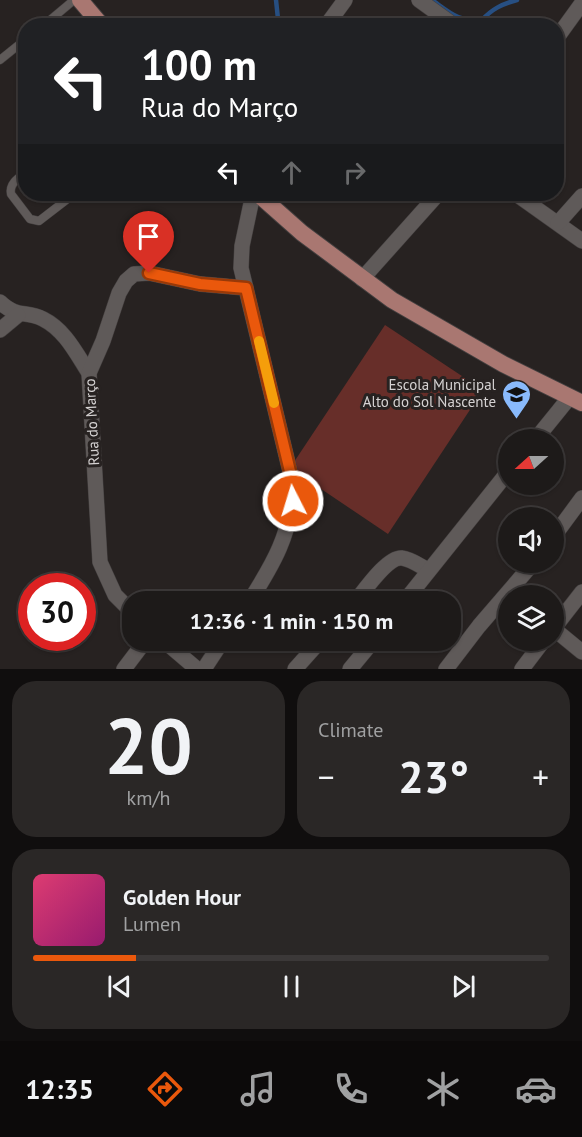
<!DOCTYPE html>
<meta charset="utf-8">
<style>
body{margin:0;font-family:"PT Sans",sans-serif;background:#2a2726;color:#f1f3f6;height:100vh;display:flex;flex-direction:column;font-size:22px;white-space:nowrap}
*{box-sizing:border-box;margin:0}
p{font-size:20px;color:#a0a1a2}
.icon{flex:none;width:33px;height:33px;fill:none;stroke:currentColor;stroke-width:2;stroke-linecap:round;stroke-linejoin:round}
.map{position:relative;height:669px;overflow:hidden}
.panel{display:flex;flex-direction:column;gap:12px;padding:12px;background:#100e0e;flex:1}
.panel>*{flex:none}
.top-card{position:absolute;left:18px;top:18px;width:546px;height:183px;border-radius:24px;box-shadow:0 2px 4px #0004,0 0 0 2px #3b3838;background:#202124;color:#fff;overflow:hidden}
.needle{width:39px;rotate:249deg}
.tools{position:absolute;left:498px;top:429px;display:grid;gap:12px}
.tools a{display:grid;place-items:center;width:66px;height:66px;border-radius:50%;background:#1d1a19;box-shadow:0 2px 4px #0004,0 0 0 2px #3b3838;font-size:30px}
.speed{position:absolute;left:18px;top:573px;display:flex;gap:12px;font-size:30px;font-weight:700;text-align:center}
.speed>*{display:grid;place-content:center;width:78px;height:78px;border-radius:50%;background:#1d1a19;box-shadow:0 2px 4px #0004,0 0 0 2px #3b3838;line-height:1}
.speed .limit{border:9px solid #d22;background:#fff;color:#111}
.pin{position:absolute;display:grid;place-items:center;width:51px;height:51px;color:#fff;margin:-62px -26px;border-radius:50% 50% 50% 0;rotate:-45deg;box-shadow:0 0 6px #0007}
.pin .icon{rotate:45deg}
.me{position:absolute;width:66px;margin:-33px;rotate:355deg;stroke-linejoin:round;filter:drop-shadow(0 0 4px #0008)}
.turn{display:flex;align-items:center;gap:21px;height:126px;padding:0 24px;font-size:27px}
.turn .icon{width:78px;height:78px;stroke-width:2.5}
.turn b{display:block;font-size:42px;line-height:51px}
.lanes{display:flex;align-items:center;height:57px;padding:0 24px;background:#0003;justify-content:center;gap:30px;direction:ltr}
.lanes .off{opacity:.35}
.big{font-size:45px;font-weight:700;line-height:1.1}
.panel .widget{flex:1;display:flex;flex-direction:column;justify-content:center;gap:9px;min-width:0;padding:0 21px;border-radius:24px;background:#2a2726}
.panel .dial{align-items:center;gap:0}
.dial b{font-size:78px;line-height:1}
.song{display:flex;align-items:center;gap:18px}
.cover{width:72px;height:72px;border-radius:9px;background:linear-gradient(135deg,hsl(340 70% 55%),hsl(320 70% 35%))}
.played{height:6px;border-radius:3px;background:linear-gradient(90deg,#ea580c 20%,#3b3838 20%)}
.keys{display:flex;justify-content:space-around;direction:ltr}
.heat{display:flex;justify-content:space-between;align-items:center;font-size:33px;direction:ltr}
.panel .tiles{flex:1;display:grid;gap:12px;grid-template-columns:1fr 1fr}
.widget:last-child{grid-column:span 2}
.trip{position:absolute;left:122px;top:591px;width:339px;height:60px;border-radius:24px;background:#1d1a19;box-shadow:0 2px 4px #0004,0 0 0 2px #3b3838;font-weight:700;line-height:60px;text-align:center}
.dock{display:flex;height:96px;justify-content:space-around;align-items:center;background:#0c0a0a;color:#a0a1a2}
.dock .icon{width:42px;height:42px}
.dock .selected{color:#ea580c}
.dock b{font-size:27px;color:#f1f3f6}
.map>svg:first-child{display:block}
.green{fill:#672e29}
.lines{fill:none;stroke-linecap:round;stroke-linejoin:round}
.stream{stroke:#274f82;stroke-width:4.5}
.service-casing{stroke:#433f3f;stroke-width:9}
.minor-casing{stroke:#433f3f;stroke-width:16}
.primary-casing{stroke:#433f3f;stroke-width:18}
.service{stroke:#5f5a59;stroke-width:8}
.minor{stroke:#5f5a59;stroke-width:15}
.primary{stroke:#a97771;stroke-width:16}
.route-casing{stroke:#983908;stroke-width:15}
.route{stroke:#ea580c;stroke-width:10}
.slow{stroke:#f59e0b;stroke-width:10}
.labels{text-anchor:middle;stroke-width:6;stroke-linejoin:round;paint-order:stroke}
.poi-label{font-size:15px;fill:#d5d2d2;stroke:#272221;text-anchor:end}
.street-label{font-size:15px;fill:#d5d2d2;stroke:#272221}
</style>
<div class="map">
<svg width="582" height="669" viewBox="0 0 582 669">
<rect width="100%" height="100%" fill="#272221"/>
<!-- green -->
<polygon class="green" points="385,325 483,390 388,534 290,468"/>
<g class="lines">
<!-- stream -->
<g class="stream">
<polyline points="276,0 278,19"/>
<path d="M432,0c17,12 28,23 50,20 10,-11 20,-16 35,-20"/>
</g>
<defs>
<g id="service">
<polyline points="43,26 74,0"/>
<polyline points="0,60 26,39"/>
<path d="M26,172c-8,6 -17,12 -15,22l19,25 9,2 35,-27"/>
</g>
<g id="minor">
<polyline points="419,0 455,26"/>
<polyline points="326,26 345,0"/>
<polyline points="556,39 582,3"/>
<polyline points="516,194 582,241"/>
<polyline points="558,223 582,196"/>
<polyline points="362,279 438,194"/>
<path d="M0,302c18,17 26,8 43,17 22,11 33,34 46,54"/>
<polyline points="0,330 18,315"/>
<polyline points="535,440 569,398"/>
<polyline points="554,536 582,498"/>
<path d="M249,602c25,-39 41,-67 45,-114l-53,-220 1,-22 11,-52"/>
<path d="M355,602c9,-11 33,-46 47,-44 9,1 18,8 26,12"/>
<polyline points="404,602 508,472"/>
<polyline points="132,612 115,595 100,562 89,373 103,341 119,293 126,281 134,274 149,273 200,284 246,288"/>
<polyline points="554,628 582,592"/>
<polyline points="554,629 582,652"/>
<polyline points="163,640 197,669"/>
<polyline points="124,669 146,640"/>
<polyline points="204,669 223,640"/>
<polyline points="295,669 321,640"/>
<polyline points="350,669 374,640"/>
<polyline points="446,669 479,626 534,562"/>
<polyline points="522,669 544,640"/>
</g>
<g id="primary">
<polyline points="80,0 102,26"/>
<polyline points="258,194 302,233 392,300 503,364 582,403"/>
</g>
</defs>
<!-- service casing -->
<use href="#service" class="service-casing"/>
<!-- minor casing -->
<use href="#minor" class="minor-casing"/>
<!-- primary casing -->
<use href="#primary" class="primary-casing"/>
<!-- service -->
<use href="#service" class="service"/>
<!-- minor -->
<use href="#minor" class="minor"/>
<!-- primary -->
<use href="#primary" class="primary"/>
</g>
<g class="lines">
<defs>
<polyline id="route" points="149,273 200,284 246,288 294,488 293,501"/>
</defs>
<!-- route casing -->
<use href="#route" class="route-casing"/>
<!-- route -->
<use href="#route" class="route"/>
<!-- slow -->
<polyline class="slow" points="259,341 274,403"/>
</g>
<!-- icons -->
<defs>
<symbol id="school-pin" viewBox="-11 -11 22 30"><path d="M0 17L-7.5 6A9.5 9.5 0 1 1 7.5 6Z" fill="#89bafc" stroke="#272221"/><path d="M0-5L7-2L0 1L-7-2ZM-4 1L0 2.5L4 1V4Q0 6-4 4Z" fill="#111"/></symbol>
</defs>
<g fill-rule="evenodd">
<use href="#school-pin" x="500" y="378" width="33" height="45"/>
</g>
<g class="labels">
<!-- poi labels -->
<g class="poi-label">
<text x="496" y="390">Escola Municipal<tspan x="496" dy="17">Alto do Sol Nascente</tspan></text>
</g>
<!-- street labels -->
<g class="street-label">
<text transform="translate(92 422) rotate(-93)" y="5">Rua do Março</text>
</g>
</g>
</svg>
<div class="tools">
<a><svg class="needle" viewBox="-14 -14 28 28"><path d="M0-13l5 13h-10z" fill="#e53935"/><path d="M0 13l5-13h-10z" fill="#a0a1a2"/></svg></a>
<a><svg class="icon" aria-label="sound" viewBox="0 0 24 24"><path d="M4 9h4l5-4v14l-5-4H4zM17 9q2 3 0 6"/></svg></a>
<a><svg class="icon" aria-label="layers" viewBox="0 0 24 24"><path d="M12 4l9 5-9 5-9-5zM3 14l9 5 9-5"/></svg></a>
</div>
<div class="speed"><div class="limit">30</div></div>
<div class="pin" style="left:149px;top:273px;background:#d93025"><svg class="icon" aria-label="arrive" viewBox="0 0 24 24"><path d="M6 21V4h12l-3 4 3 4H6"/></svg></div>
<svg class="me" style="left:293px;top:501px" viewBox="-20 -20 40 40"><circle r="17" fill="#ea580c" stroke="#fff" stroke-width="3"/><path d="M0-11L8 9 0 5-8 9z" fill="#fff"/></svg>
<div class="trip">12:36 · 1 min · 150 m</div>
<div class="top-card">
<div class="turn"><svg class="icon" aria-label="left" viewBox="0 0 24 24"><path d="M17 20v-9H6M10 6l-5 5 5 5"/></svg><div><b>100 m</b>Rua do Março</div></div>
<div class="lanes"><svg class="icon" aria-label="left" viewBox="0 0 24 24"><path d="M17 20v-9H6M10 6l-5 5 5 5"/></svg><svg class="icon off" aria-label="ahead" viewBox="0 0 24 24"><path d="M12 20V5M6 11l6-6 6 6"/></svg><svg class="icon off" aria-label="right" viewBox="0 0 24 24"><path d="M7 20v-9h11M14 6l5 5-5 5"/></svg></div>
</div>
</div>
<section class="panel">
<div class="tiles">
<div class="widget dial"><b>20</b><p>km/h</p></div>
<div class="widget"><p>Climate</p>
<div class="heat"><a>−</a><b class="big">23°</b><a>+</a></div>
</div>
<div class="widget">
<div class="song"><i class="cover"></i><div><b>Golden Hour</b><p>Lumen</p></div></div>
<div class="played"></div>
<div class="keys"><svg class="icon" aria-label="previous" viewBox="0 0 24 24"><path d="M18 5L8 12l10 7zM5 5v14"/></svg><svg class="icon" aria-label="pause" viewBox="0 0 24 24"><path d="M8 5v14M16 5v14"/></svg><svg class="icon" aria-label="next" viewBox="0 0 24 24"><path d="M6 5l10 7-10 7zM19 5v14"/></svg></div>
</div>
</div>
</section>
<nav class="dock">
<b>12:35</b>
<svg class="icon selected" aria-label="directions" viewBox="0 0 24 24"><path d="M12 3l9 9-9 9-9-9zM9 14v-3h6M13 9l2 2-2 2"/></svg>
<svg class="icon" aria-label="music" viewBox="0 0 24 24"><path d="M9 18V5l10-2v13"/><circle cx="6" cy="18" r="3"/><circle cx="16" cy="16" r="3"/></svg>
<svg class="icon" aria-label="phone" viewBox="0 0 24 24"><path d="M5 4h4l2 5-3 2q2 4 5 5l2-3 5 2v4C11 20 4 13 5 4z"/></svg>
<svg class="icon" aria-label="climate" viewBox="0 0 24 24"><path d="M12 3v18M4 7l16 10M4 17L20 7"/></svg>
<svg class="icon" aria-label="car" viewBox="0 0 24 24"><path d="M5 17H2v-5l4-1 3-4h7l3 4 3 1v5h-3M9 17h6M6 11h13"/><circle cx="7" cy="17" r="2"/><circle cx="17" cy="17" r="2"/></svg>
</nav>
